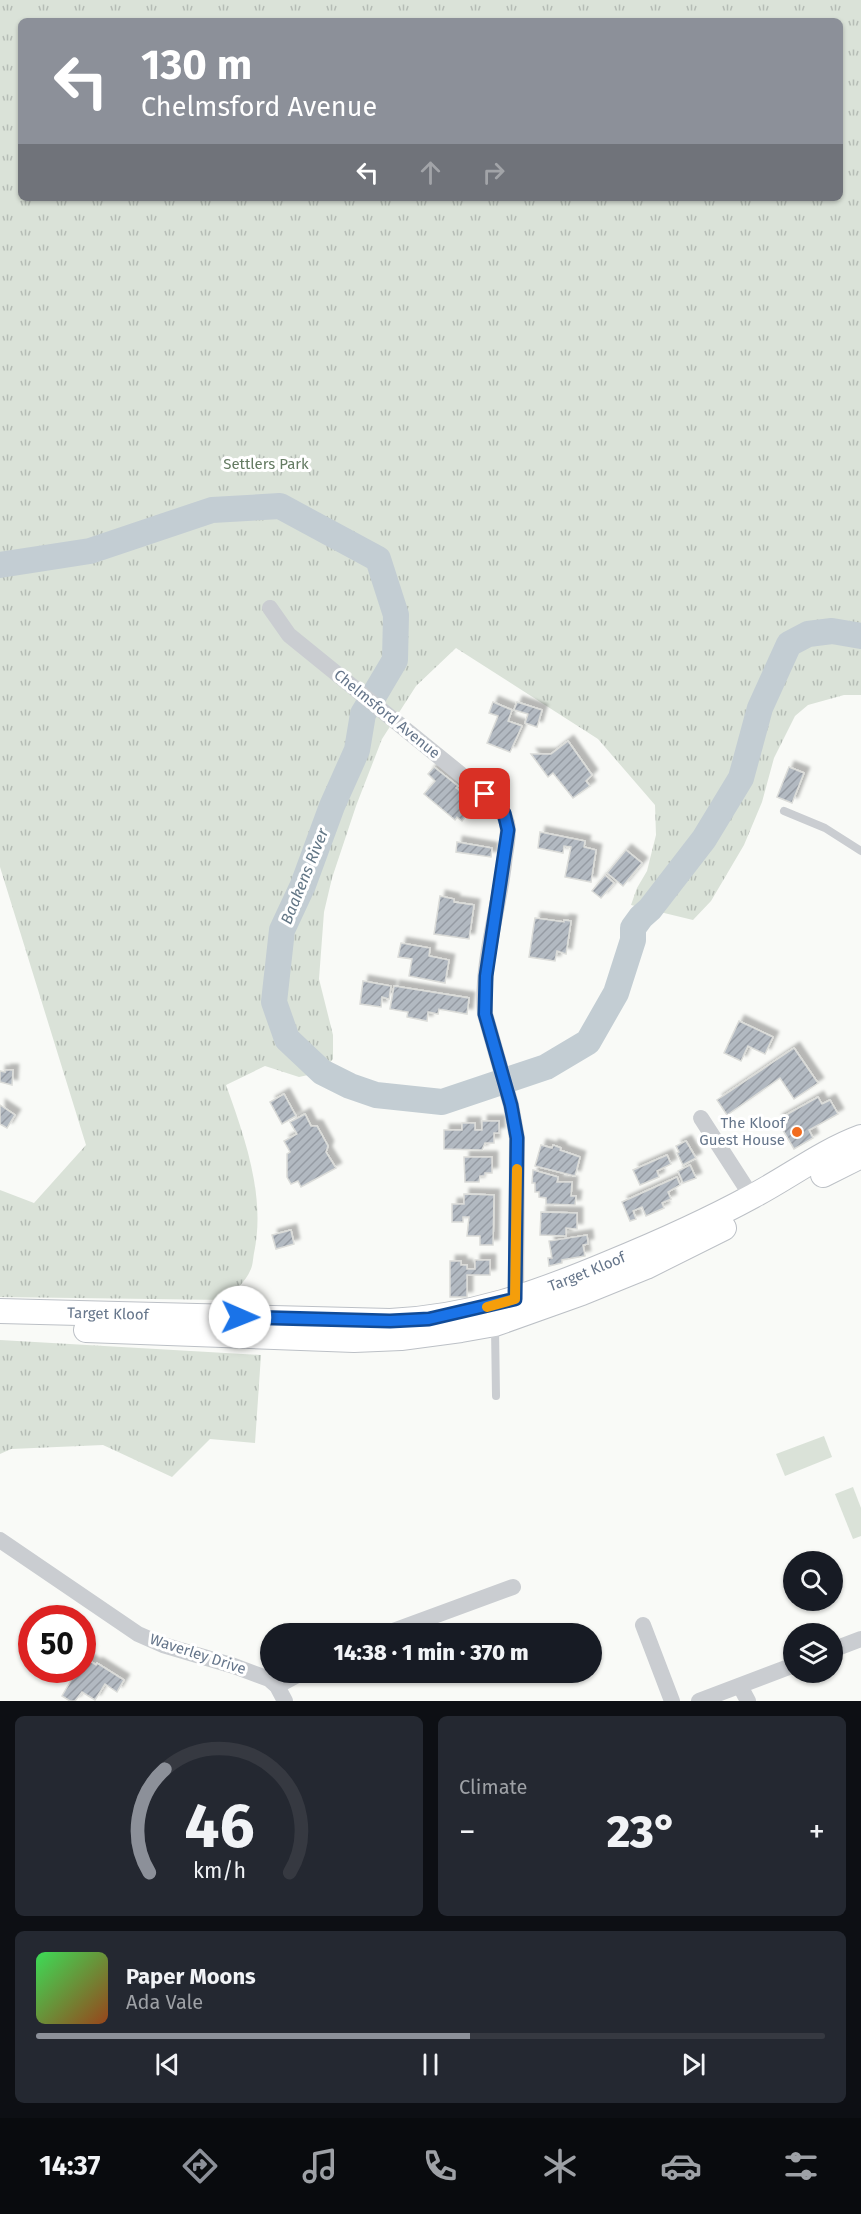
<!DOCTYPE html>
<meta charset="utf-8">
<style>
body{margin:0;font-family:"Fira Sans",sans-serif;background:#242831;color:#f1f3f6;height:100vh;display:flex;flex-direction:column;font-size:22px;white-space:nowrap}
*{box-sizing:border-box;margin:0}
p{font-size:20px;color:#9ea1a6}
.icon{flex:none;width:33px;height:33px;fill:none;stroke:currentColor;stroke-width:2;stroke-linecap:round;stroke-linejoin:round}
.map{position:relative;height:1701px;overflow:hidden}
.details{display:flex;flex-direction:column;gap:15px;padding:15px;background:#0d0f14;flex:1}
.details>*{flex:none}
.banner{position:absolute;left:18px;top:18px;width:825px;height:183px;border-radius:9px;box-shadow:0 2px 4px #0004;background:#8c9099;color:#fff;overflow:hidden}
.controls{position:absolute;left:783px;top:1551px;display:grid;gap:12px}
.controls a{display:grid;place-items:center;width:60px;height:60px;border-radius:50%;background:#171b24;box-shadow:0 2px 4px #0004;font-size:30px}
.speed{position:absolute;left:18px;top:1605px;display:flex;gap:12px;font-size:30px;font-weight:700;text-align:center}
.speed>*{display:grid;place-content:center;width:78px;height:78px;border-radius:50%;background:#171b24;box-shadow:0 2px 4px #0004;line-height:1}
.speed .limit{border:9px solid #d22;background:#fff;color:#111}
.pin{position:absolute;display:grid;place-items:center;width:51px;height:51px;color:#fff;margin:-26px;border-radius:12px;box-shadow:0 3px 9px #0006}
.me{position:absolute;width:66px;margin:-33px;rotate:91deg;stroke-linejoin:round;filter:drop-shadow(0 0 4px #0008)}
.turn{display:flex;align-items:center;gap:21px;height:126px;padding:0 24px;font-size:27px}
.turn .icon{width:78px;height:78px;stroke-width:2.5}
.turn b{display:block;font-size:42px;line-height:51px}
.lanes{display:flex;align-items:center;height:57px;padding:0 24px;background:#0003;justify-content:center;gap:30px;direction:ltr}
.lanes .off{opacity:.35}
.big{font-size:45px;font-weight:800;line-height:1.1}
.details .card{flex:1;display:flex;flex-direction:column;justify-content:center;gap:9px;min-width:0;padding:0 21px;border-radius:9px;background:#242831}
.details .dial{align-items:center;gap:0}
.dial svg{height:156px;overflow:visible;fill:none;stroke:#363941;stroke-width:7;stroke-linecap:round;text-anchor:middle}
.dial text{fill:#f1f3f6;stroke:none}
.song{display:flex;align-items:center;gap:18px}
.cover{width:72px;height:72px;border-radius:9px;background:linear-gradient(135deg,hsl(130 70% 55%),hsl(20 70% 35%))}
.played{height:6px;border-radius:3px;background:linear-gradient(90deg,#8c9099 55%,#363941 55%)}
.keys{display:flex;justify-content:space-around;direction:ltr}
.heat{display:flex;justify-content:space-between;align-items:center;font-size:33px;direction:ltr}
.details .tiles{flex:1;display:grid;gap:15px;grid-template-columns:1fr 1fr}
.card:last-child{grid-column:span 2}
.trip{position:absolute;left:260px;top:1623px;width:342px;height:60px;border-radius:30px;background:#171b24;box-shadow:0 2px 4px #0004;font-weight:800;line-height:60px;text-align:center}
.dock{display:flex;height:96px;justify-content:space-around;align-items:center;background:#090b0e;color:#9ea1a6}
.dock .icon{width:42px;height:42px}
.dock .on{color:#8c9099}
.dock b{font-size:27px;color:#f1f3f6}
.map>svg:first-child{display:block}
.grass{fill:url(#grass-tufts);fill-rule:evenodd}
.garden{fill:#dae2d8}
.lines{fill:none;stroke-linecap:round;stroke-linejoin:round}
.river{stroke:#c3cdd3;stroke-width:26}
.building{fill:url(#building-hatch);stroke:#dbdcd9;stroke-width:1.5;filter:url(#shadow)}
.secondary-casing{stroke:#bcc0c6;stroke-width:26}
.service{stroke:#cacdd1;stroke-width:8}
.minor{stroke:#cacdd1;stroke-width:16}
.secondary{stroke:#fff;stroke-width:24}
.route-casing{stroke:#114b97;stroke-width:15}
.route{stroke:#1a73e8;stroke-width:10}
.slow{stroke:#f59e0b;stroke-width:10}
.poi-dot{fill:#f26c1f;stroke:#fff;stroke-width:2}
.labels{text-anchor:middle;stroke-width:6;stroke-linejoin:round;paint-order:stroke}
.park-label{font-size:15px;fill:#647b62;stroke:#fff}
.street-label{font-size:15px;fill:#66768b;stroke:#fff}
.poi-label{font-size:15px;fill:#66768b;stroke:#fff;text-anchor:end}
.water-label{font-size:16px;font-style:italic;fill:#637786;stroke:#fff}
</style>
<div class="map">
<svg width="861" height="1701" viewBox="0 0 861 1701">
<defs>
<pattern id="grass-tufts" width="24" height="20" patternUnits="userSpaceOnUse" patternTransform="scale(1.5)"><rect width="24" height="20" fill="#dae2d8"/><path d="M3 7l-1-3M5 7V3M7 7l1-3M15 17l-1-3M17 17v-4M19 17l1-3" fill="none" stroke="#b5bcb5"/></pattern>
<pattern id="building-hatch" width="6" height="6" patternUnits="userSpaceOnUse" patternTransform="scale(1.5)"><rect width="6" height="6" fill="#b2b9c1"/><path d="M-1 1l2-2M0 6l6-6M5 7l2-2" fill="none" stroke="#959ba3"/></pattern>
<filter id="shadow"><feDropShadow dx="5.5" dy="-5.5" stdDeviation="1.5" flood-color="#0004"/></filter>
</defs>
<rect width="100%" height="100%" fill="#f9faf7"/>
<!-- grass -->
<g class="grass">
<path d="M0,0h861v695h-17l-36,10 -13,11 -21,42 -12,44 -18,43 -33,56 -18,19 -62,-15 6,-17 10,-17 9,-36 -1,-30 -57,-66 -142,-91 -40,38 -34,53 -26,67 -24,72 -8,34 -5,67 14,56v24l-11,13 -23,5 -34,-11 -39,19c19,53 40,112 28,168 -1,5 -1,13 -4,18 -4,10 -16,20 -23,29l-227,-3v-107l34,13 52,-58 -86,-278zM21,21h819v177h-819z"/>
<polygon points="0,1340 261,1355 255,1443 210,1439 172,1477 103,1445 11,1449 0,1454"/>
</g>
<!-- garden -->
<g class="garden">
<polygon points="824,1436 832,1457 785,1476 776,1454"/>
<polygon points="853,1487 861,1508 861,1536 853,1539 835,1494"/>
</g>
<g class="lines">
<!-- river -->
<polyline class="river" points="0,565 90,551 212,510 280,506 378,559 396,615 395,660 363,714 357,750 332,806 303,885 282,930 274,1002 287,1039 322,1072 350,1086 376,1095 442,1102 546,1067 588,1042 616,993 633,940 633,928 641,917 650,909 704,839 741,778 760,708 789,644 808,634 832,631 861,636"/>
</g>
<!-- building -->
<g class="building">
<polygon points="493,702 512,710 508,721 522,726 510,752 487,743 498,716 489,713"/>
<polygon points="517,702 542,710 537,727 525,723 528,714 514,710"/>
<polygon points="568,741 592,775 586,781 590,786 573,798 553,773 548,777 531,754 551,754"/>
<polygon points="434,767 458,786 456,788 462,792 460,794 473,807 462,821 457,817 455,820 424,794 435,781 428,774"/>
<polygon points="789,767 804,773 792,803 777,797"/>
<polygon points="540,832 585,841 584,847 596,850 591,882 565,877 571,847 564,846 563,853 538,848"/>
<polygon points="457,842 492,848 491,857 456,852"/>
<polygon points="626,850 642,863 623,886 607,873"/>
<polygon points="605,875 614,883 601,898 592,891"/>
<polygon points="440,896 454,899 454,902 474,905 469,939 434,934"/>
<polygon points="535,918 564,922 564,920 571,921 566,954 557,951 555,961 529,957"/>
<polygon points="401,943 430,948 429,956 449,960 445,983 409,976 412,959 398,957"/>
<polygon points="363,981 391,986 389,999 382,997 381,1007 360,1004"/>
<polygon points="394,986 469,998 467,1014 439,1009 438,1014 428,1012 427,1021 407,1017 408,1012 390,1009"/>
<polygon points="739,1021 773,1037 765,1054 748,1046 741,1061 724,1053"/>
<polygon points="794,1048 818,1083 794,1099 780,1078 727,1115 717,1100"/>
<polygon points="5,1070 13,1070 12,1085 0,1082 0,1071 5,1072"/>
<polygon points="284,1094 296,1116 282,1124 270,1102"/>
<polygon points="818,1097 822,1104 830,1100 838,1114 809,1130 813,1138 794,1149 777,1120"/>
<polygon points="0,1105 15,1115 7,1128 0,1124"/>
<polygon points="305,1114 311,1126 317,1126 328,1146 326,1152 336,1168 301,1187 298,1181 291,1184 287,1177 287,1154 290,1152 284,1141 297,1134 290,1122"/>
<polygon points="482,1121 499,1121 499,1133 494,1133 494,1143 485,1143 482,1150 444,1149 444,1130 462,1130 462,1123 475,1123 475,1130 482,1130"/>
<polygon points="686,1141 696,1158 683,1165 677,1153 679,1152 676,1146"/>
<polygon points="541,1145 552,1148 553,1145 561,1148 560,1150 580,1157 575,1176 535,1166"/>
<polygon points="667,1155 671,1164 657,1171 659,1177 640,1185 633,1170"/>
<polygon points="464,1157 492,1157 492,1173 485,1173 485,1176 480,1176 479,1182 465,1182"/>
<polygon points="690,1165 696,1178 683,1183 678,1171"/>
<polygon points="533,1170 558,1177 557,1182 572,1182 571,1196 576,1196 575,1205 546,1204 546,1198 539,1197 539,1192 535,1192 535,1183 532,1183"/>
<polygon points="677,1177 680,1185 668,1192 671,1199 662,1203 664,1208 646,1216 642,1207 633,1211 636,1219 630,1221 622,1202"/>
<polygon points="464,1194 494,1195 493,1245 480,1245 480,1236 467,1236 469,1217 463,1217 463,1222 452,1222 452,1204 464,1204"/>
<polygon points="541,1212 577,1213 577,1229 566,1228 566,1236 540,1235"/>
<polygon points="291,1230 294,1244 276,1249 272,1235"/>
<polygon points="587,1235 588,1244 583,1245 585,1256 562,1260 562,1263 549,1266 548,1258 552,1258 549,1241"/>
<polygon points="475,1260 490,1260 490,1275 467,1275 467,1297 450,1297 450,1261 461,1261 461,1265 467,1265 467,1269 475,1269"/>
<polygon points="85,1658 96,1665 97,1663 124,1680 117,1692 105,1684 95,1700 82,1692 75,1701 70,1701 62,1696 77,1670 82,1670 82,1662"/>
</g>
<g class="lines">
<defs>
<g id="secondary">
<polyline points="823,1175 861,1156"/>
<path id="s1" d="M0,1311l390,10c81,-4 145,-27 219,-58 49,-20 98,-42 144,-67 36,-19 70,-45 108,-59"/>
<polyline points="86,1330 354,1340 401,1338 461,1330 495,1324 582,1293 646,1267 724,1228"/>
</g>
</defs>
<!-- secondary casing -->
<use href="#secondary" class="secondary-casing"/>
<!-- service -->
<g class="service">
<polyline points="784,811 825,828 861,851"/>
<polyline points="495,1327 496,1396"/>
</g>
<!-- minor -->
<g class="minor">
<path d="M270,608l19,27 196,159c9,8 19,17 22,29 3,12 -2,28 -3,41 -6,49 -23,100 -19,150l26,91 6,33 -1,168"/>
<polyline points="701,1118 752,1197"/>
<polyline points="0,1540 138,1634 163,1645 234,1666 269,1679 277,1686 285,1701"/>
<polyline points="643,1625 672,1701"/>
<polyline points="385,1634 513,1587"/>
<polyline points="832,1650 861,1639"/>
<polyline points="277,1686 303,1672"/>
<polyline points="740,1686 748,1701"/>
<polyline points="699,1701 794,1665"/>
</g>
<!-- secondary -->
<use href="#secondary" class="secondary"/>
</g>
<g class="lines">
<defs>
<polyline id="route" points="240,1317 390,1321 429,1319 515,1299 517,1138 511,1105 485,1014 486,976 508,830 504,813 485,794"/>
</defs>
<!-- route casing -->
<use href="#route" class="route-casing"/>
<!-- route -->
<use href="#route" class="route"/>
<!-- slow -->
<polyline class="slow" points="487,1307 515,1299 517,1169"/>
</g>
<!-- markers -->
<circle class="poi-dot" cx="797" cy="1132" r="6"/>
<g class="labels">
<!-- park labels -->
<g class="park-label">
<text x="266" y="469">Settlers Park</text>
</g>
<!-- street labels -->
<g class="street-label">
<text transform="translate(387 714) rotate(39)" y="5">Chelmsford Avenue</text>
<text dy="5" stroke="none"><textPath href="#s1" startOffset="594">Target Kloof</textPath></text>
<text dy="5" stroke="none"><textPath href="#s1" startOffset="108">Target Kloof</textPath></text>
<text transform="translate(198 1654) rotate(18)" y="5">Waverley Drive</text>
</g>
<!-- poi labels -->
<g class="poi-label">
<text x="785" y="1128">The Kloof<tspan x="785" dy="17">Guest House</tspan></text>
</g>
<!-- water labels -->
<g class="water-label">
<text transform="translate(304 876) rotate(-68)" y="6">Baakens River</text>
</g>
</g>
</svg>
<div class="controls">
<a><svg class="icon" aria-label="search" viewBox="0 0 24 24"><circle cx="10" cy="10" r="6"/><path d="M15 15l6 6"/></svg></a>
<a><svg class="icon" aria-label="layers" viewBox="0 0 24 24"><path d="M12 4l9 5-9 5-9-5zM3 14l9 5 9-5"/></svg></a>
</div>
<div class="speed"><div class="limit">50</div></div>
<div class="pin" style="left:485px;top:794px;background:#d93025"><svg class="icon" aria-label="arrive" viewBox="0 0 24 24"><path d="M6 21V4h12l-3 4 3 4H6"/></svg></div>
<svg class="me" style="left:240px;top:1317px" viewBox="-20 -20 40 40"><circle r="19" fill="#fff"/><path d="M0-13L10 11 0 6-10 11z" fill="#1a73e8"/></svg>
<div class="trip">14:38 · 1 min · 370 m</div>
<div class="banner">
<div class="turn"><svg class="icon" aria-label="left" viewBox="0 0 24 24"><path d="M17 20v-9H6M10 6l-5 5 5 5"/></svg><div><b>130 m</b>Chelmsford Avenue</div></div>
<div class="lanes"><svg class="icon" aria-label="left" viewBox="0 0 24 24"><path d="M17 20v-9H6M10 6l-5 5 5 5"/></svg><svg class="icon off" aria-label="ahead" viewBox="0 0 24 24"><path d="M12 20V5M6 11l6-6 6 6"/></svg><svg class="icon off" aria-label="right" viewBox="0 0 24 24"><path d="M7 20v-9h11M14 6l5 5-5 5"/></svg></div>
</div>
</div>
<section class="details">
<div class="tiles">
<div class="card dial"><svg viewBox="0 0 100 80">
<path d="M14 69A42 42 0 1 1 86 69"/>
<path d="M14 69A42 42 0 0 1 22 16" stroke="#8c9099"/>
<text x="50" y="56" font-size="32" font-weight="700">46</text>
<text x="50" y="72" font-size="11">km/h</text>
</svg></div>
<div class="card"><p>Climate</p>
<div class="heat"><a>−</a><b class="big">23°</b><a>+</a></div>
</div>
<div class="card">
<div class="song"><i class="cover"></i><div><b>Paper Moons</b><p>Ada Vale</p></div></div>
<div class="played"></div>
<div class="keys"><svg class="icon" aria-label="previous" viewBox="0 0 24 24"><path d="M18 5L8 12l10 7zM5 5v14"/></svg><svg class="icon" aria-label="pause" viewBox="0 0 24 24"><path d="M8 5v14M16 5v14"/></svg><svg class="icon" aria-label="next" viewBox="0 0 24 24"><path d="M6 5l10 7-10 7zM19 5v14"/></svg></div>
</div>
</div>
</section>
<nav class="dock">
<b>14:37</b>
<svg class="icon on" aria-label="directions" viewBox="0 0 24 24"><path d="M12 3l9 9-9 9-9-9zM9 14v-3h6M13 9l2 2-2 2"/></svg>
<svg class="icon" aria-label="music" viewBox="0 0 24 24"><path d="M9 18V5l10-2v13"/><circle cx="6" cy="18" r="3"/><circle cx="16" cy="16" r="3"/></svg>
<svg class="icon" aria-label="phone" viewBox="0 0 24 24"><path d="M5 4h4l2 5-3 2q2 4 5 5l2-3 5 2v4C11 20 4 13 5 4z"/></svg>
<svg class="icon" aria-label="climate" viewBox="0 0 24 24"><path d="M12 3v18M4 7l16 10M4 17L20 7"/></svg>
<svg class="icon" aria-label="car" viewBox="0 0 24 24"><path d="M5 17H2v-5l4-1 3-4h7l3 4 3 1v5h-3M9 17h6M6 11h13"/><circle cx="7" cy="17" r="2"/><circle cx="17" cy="17" r="2"/></svg>
<svg class="icon" aria-label="filters" viewBox="0 0 24 24"><path d="M4 7h16M4 17h16"/><circle cx="9" cy="7" r="2"/><circle cx="15" cy="17" r="2"/></svg>
</nav>
